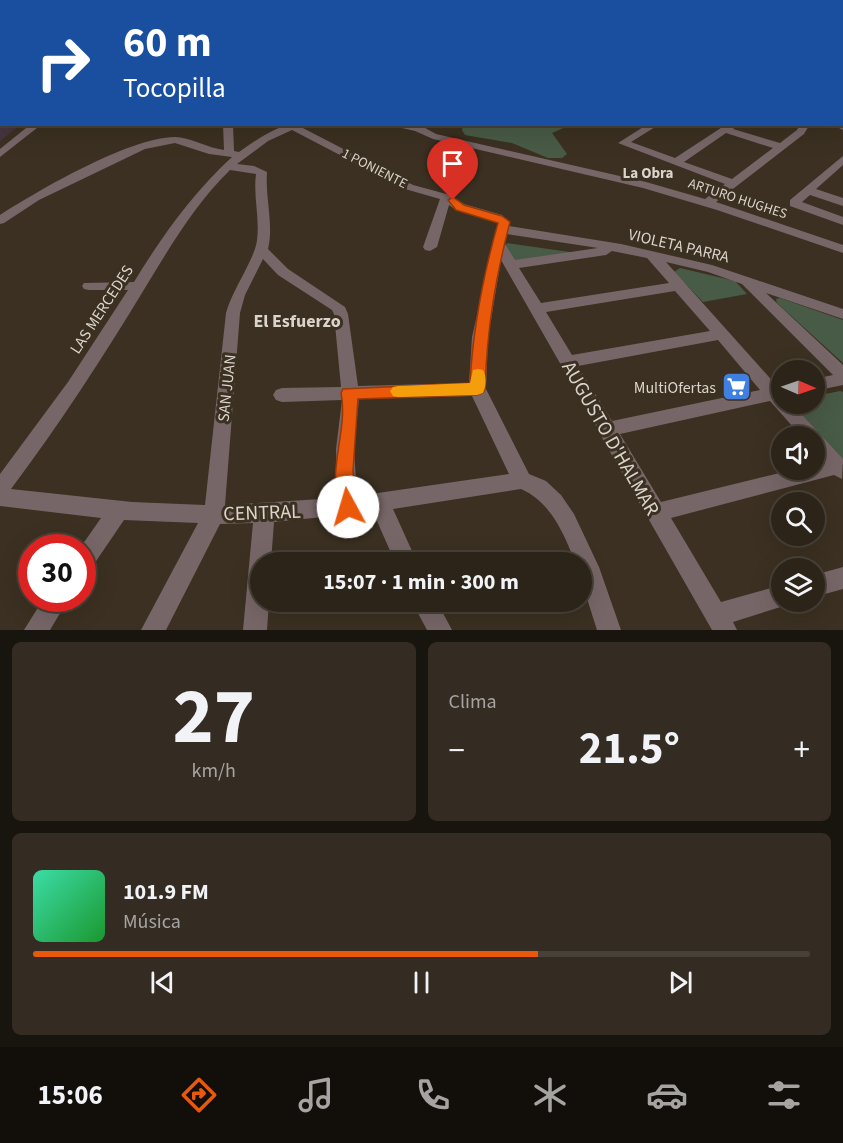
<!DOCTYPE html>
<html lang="es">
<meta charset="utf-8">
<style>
body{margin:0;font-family:"Source Sans 3",sans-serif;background:#342c22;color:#f1f3f6;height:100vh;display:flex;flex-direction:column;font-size:22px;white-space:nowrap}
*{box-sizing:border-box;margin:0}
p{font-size:20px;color:#a6a4a2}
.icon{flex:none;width:33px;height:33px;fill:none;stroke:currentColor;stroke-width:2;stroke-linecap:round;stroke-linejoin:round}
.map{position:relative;height:630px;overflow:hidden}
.panel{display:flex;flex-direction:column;gap:12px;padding:12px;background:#18140e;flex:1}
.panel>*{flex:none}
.hud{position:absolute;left:0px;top:0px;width:843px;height:126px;box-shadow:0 6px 24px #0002,0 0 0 2px #484138;background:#1a4fa0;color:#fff;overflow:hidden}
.needle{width:39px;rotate:92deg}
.controls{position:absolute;left:771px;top:360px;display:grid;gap:12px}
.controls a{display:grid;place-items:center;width:54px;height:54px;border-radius:50%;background:#2c2419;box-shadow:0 6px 24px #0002,0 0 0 2px #484138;font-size:30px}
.speed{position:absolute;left:18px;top:534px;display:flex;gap:12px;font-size:30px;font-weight:700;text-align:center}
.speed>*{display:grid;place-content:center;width:78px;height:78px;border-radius:50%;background:#2c2419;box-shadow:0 6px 24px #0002,0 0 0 2px #484138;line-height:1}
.speed .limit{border:9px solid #d22;background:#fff;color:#111}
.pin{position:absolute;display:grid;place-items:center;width:51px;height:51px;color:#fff;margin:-62px -26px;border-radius:50% 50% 50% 0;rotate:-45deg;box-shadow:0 0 6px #0007}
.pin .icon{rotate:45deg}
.me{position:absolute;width:66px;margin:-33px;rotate:354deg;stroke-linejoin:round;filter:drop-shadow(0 0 4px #0008)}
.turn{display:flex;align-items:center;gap:21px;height:126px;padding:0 24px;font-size:27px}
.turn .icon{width:78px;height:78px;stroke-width:2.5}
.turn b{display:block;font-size:42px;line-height:51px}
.big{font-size:45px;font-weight:700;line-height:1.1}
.panel .card{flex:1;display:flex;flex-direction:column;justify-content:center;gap:9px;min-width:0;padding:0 21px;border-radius:9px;background:#342c22}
.panel .dial{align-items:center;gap:0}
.dial b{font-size:78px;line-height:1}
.song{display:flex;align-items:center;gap:18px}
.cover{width:72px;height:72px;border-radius:9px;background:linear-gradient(135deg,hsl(160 70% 55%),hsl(130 70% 35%))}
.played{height:6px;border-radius:3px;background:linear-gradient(90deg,#ea580c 65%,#484138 65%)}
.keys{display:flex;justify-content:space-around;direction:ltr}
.heat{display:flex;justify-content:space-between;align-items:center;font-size:33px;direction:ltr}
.panel .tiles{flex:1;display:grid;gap:12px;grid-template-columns:1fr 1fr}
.card:last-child{grid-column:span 2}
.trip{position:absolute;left:250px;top:552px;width:342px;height:60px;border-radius:30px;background:#2c2419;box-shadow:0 6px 24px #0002,0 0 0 2px #484138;font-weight:700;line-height:60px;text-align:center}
.tab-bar{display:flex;height:96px;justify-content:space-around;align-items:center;background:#120e0a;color:#a6a4a2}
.tab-bar .icon{width:42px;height:42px}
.tab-bar .on{color:#ea580c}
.tab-bar b{font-size:27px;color:#f1f3f6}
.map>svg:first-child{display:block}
.industrial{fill:#45343e}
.green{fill:#485b46}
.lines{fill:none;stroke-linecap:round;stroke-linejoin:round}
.minor{fill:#776667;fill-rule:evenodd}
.route{fill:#ea580c;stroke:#983908;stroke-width:1.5}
.slow{fill:#f59e0b}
.labels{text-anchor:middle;stroke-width:6;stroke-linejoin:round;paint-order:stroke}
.far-street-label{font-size:14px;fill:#dbd4cb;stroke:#3b3021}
.far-neighbourhood-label{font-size:15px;font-weight:bold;fill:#dbd4cb;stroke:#3b3021}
.street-label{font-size:16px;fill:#dbd4cb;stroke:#3b3021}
.poi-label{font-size:16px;fill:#dbd4cb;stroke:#3b3021;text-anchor:end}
.neighbourhood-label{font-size:18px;font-weight:bold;fill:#dbd4cb;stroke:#3b3021}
.near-street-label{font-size:20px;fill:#dbd4cb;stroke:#3b3021}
</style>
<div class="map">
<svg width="843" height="630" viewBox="0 0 843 630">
<rect width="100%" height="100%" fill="#3b3021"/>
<!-- industrial -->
<polygon class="industrial" points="0,0 27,1 2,2 2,124 20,125 0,141"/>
<!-- green -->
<g class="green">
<polygon points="463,125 570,125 552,133 567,154 562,158 548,158 512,143 465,135 462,130"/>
<polygon points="507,243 577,253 511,261 505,247"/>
<polygon points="680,268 735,281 747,294 703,302 674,272"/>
<polygon points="780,298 843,320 843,363 777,303 776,299"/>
<polygon points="840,391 843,392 843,465 789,408 791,404 814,404 815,396"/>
</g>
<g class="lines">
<!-- minor -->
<g class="minor">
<polygon points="34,0 54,2 36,2"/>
<polygon points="165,0 171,0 172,2 166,2"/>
<polygon points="209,0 215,0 217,2 210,2"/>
<polygon points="269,0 276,0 278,2 270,2"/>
<polygon points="307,0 317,0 303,2"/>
<polygon points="842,104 843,105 843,111 842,110"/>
<polygon points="842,123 843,130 831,124 842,124"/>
<polygon points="31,124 42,124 0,157 0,149"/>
<path d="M223,124h10l1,27 5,1c19,-13 38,-28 61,-28l-1,2 114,59 37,10 14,9 38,11 8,7 -1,4 112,18 91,21 131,44v10l-77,-26 77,72v20l-29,6v-12l19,-4 -91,-91 -34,-12 -42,-10 111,124h5v18h10l51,55 -1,20 -8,-4 -163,43 50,84 61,-17v17h9l-1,2 -57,18 4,8h-25l-111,-194 -2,-1 -2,-7 -96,-168 -13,77 -2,52 43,85 17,7 15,14 13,19 25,53 22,63h-24l-15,-47v-21h-7c-11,-28 -24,-60 -54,-73l-128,20 24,53h-22l-22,-50 -99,10 -3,40h-10v40h8l-2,28h-24l10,-107 -33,1 -54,106h-25l57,-107 -74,-3 -34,50 -8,3v-25h-2l21,-30 -101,-12v-32l68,-92 60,-92h-39l-5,-1 -2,-3 2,-3 50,-1c28,-46 58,-88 98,-125l-23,-3 -34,-11 -30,6 -106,51 -35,23 -4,1v-9c41,-26 128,-77 175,-78 14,0 33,11 49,13zM292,130l113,59 35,10 -17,48 2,3 5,1 7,-4 12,-42 7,5 42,13 -26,114 -3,46 -111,3 -10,-72 -3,-7 -57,-38 -20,-20c6,-24 -3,-52 -1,-77l-13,-6 -17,-2 31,-23zM230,170l26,4c-3,22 4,44 1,66 -2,19 -25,50 -31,73l-21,192 -73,-3 -121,-13c48,-64 93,-133 134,-201 25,-41 50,-84 85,-118zM507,234l91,14 -83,12 -10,-16zM612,251l35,7 22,25 -128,20 -22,-35 87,-13zM263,259l15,16 54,35 2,4 7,73 -59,1 -6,2 -3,5 3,5 6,2 60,-2 -6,49 1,49 -112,7 15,-192 5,-18zM675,291l35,40 -138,24 -26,-43zM718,340l42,50 -148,31 -34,-55zM472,396l37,78 -152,22 -3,-47 5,-50zM770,401l31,35h13v17l8,9 -8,2v6h-22l-131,32 -41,-68z"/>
<path d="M385,124h33l18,10 210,48 59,17 20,-15 -107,-41 30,-19h12l-29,18 44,16 52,-34h11l-5,5 47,14 17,-13 3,-6h10l-6,10 -88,68 127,43v8l-126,-43 -74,-22 -210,-49 -18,-8zM726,133l47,15 -41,31 -48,-17z"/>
<polygon points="843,156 843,165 816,189 843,198 843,206 810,195 802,202 843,217 843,225 790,206 790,200"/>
<polygon points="843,567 843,589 814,597 814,575"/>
<polygon points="44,598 69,598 50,630 24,630"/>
<polygon points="412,602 437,602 452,630 427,630"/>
</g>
</g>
<!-- route -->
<path class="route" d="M453,197l11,8 38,11 8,6c-15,58 -23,107 -25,167l-2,4 -6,2 -119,4 -5,72 4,36 -2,6 -7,2 -6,-2c-18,-38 7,-82 -1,-120l2,-4 127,-6c3,-55 13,-107 28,-160l-42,-13 -8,-10z"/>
<!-- slow -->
<path class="slow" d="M478,369l5,1c4,7 3,17 0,23l-6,2 -79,2 -5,-1 -3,-5 3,-4 5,-1 72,-3 3,-13z"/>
<!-- icons -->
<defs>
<symbol id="supermarket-square" viewBox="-11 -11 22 22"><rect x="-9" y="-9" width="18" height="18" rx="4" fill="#3f7fe0" stroke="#3b3021"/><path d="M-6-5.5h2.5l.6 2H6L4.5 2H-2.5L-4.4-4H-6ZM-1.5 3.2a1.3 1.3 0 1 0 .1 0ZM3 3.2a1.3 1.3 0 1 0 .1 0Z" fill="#fff"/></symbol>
</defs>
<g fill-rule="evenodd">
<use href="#supermarket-square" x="720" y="370" width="33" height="33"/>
</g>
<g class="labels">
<!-- far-street labels -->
<g class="far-street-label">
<text transform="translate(375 168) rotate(27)" y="5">1 PONIENTE</text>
<text transform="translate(738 198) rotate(18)" y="5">ARTURO HUGHES</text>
</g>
<!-- far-neighbourhood labels -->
<g class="far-neighbourhood-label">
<text x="648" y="178">La Obra</text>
</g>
<!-- street labels -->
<g class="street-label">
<text transform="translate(679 245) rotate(13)" y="6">VIOLETA PARRA</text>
<text transform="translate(101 309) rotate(-57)" y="6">LAS MERCEDES</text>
<text transform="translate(226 388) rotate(-84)" y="6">SAN JUAN</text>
</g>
<!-- poi labels -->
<g class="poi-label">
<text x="716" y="393">MultiOfertas</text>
</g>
<!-- neighbourhood labels -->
<g class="neighbourhood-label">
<text x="297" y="327">El Esfuerzo</text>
</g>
<!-- near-street labels -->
<g class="near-street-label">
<text transform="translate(611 438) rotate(60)" y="7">AUGUSTO D'HALMAR</text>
<text transform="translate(262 512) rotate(-2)" y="7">CENTRAL</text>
</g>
</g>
</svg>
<div class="controls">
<a><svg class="needle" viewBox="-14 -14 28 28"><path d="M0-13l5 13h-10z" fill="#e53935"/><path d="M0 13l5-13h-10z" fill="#a6a4a2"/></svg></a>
<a><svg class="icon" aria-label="sound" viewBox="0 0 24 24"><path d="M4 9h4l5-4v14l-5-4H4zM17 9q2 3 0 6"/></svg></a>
<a><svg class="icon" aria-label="search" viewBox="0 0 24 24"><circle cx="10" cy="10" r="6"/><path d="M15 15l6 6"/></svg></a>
<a><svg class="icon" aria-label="layers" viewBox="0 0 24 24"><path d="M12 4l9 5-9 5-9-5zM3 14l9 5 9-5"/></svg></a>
</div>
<div class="speed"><div class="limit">30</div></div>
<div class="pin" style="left:453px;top:200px;background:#d93025"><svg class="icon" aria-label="arrive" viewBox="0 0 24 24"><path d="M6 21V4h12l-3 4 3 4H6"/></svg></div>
<svg class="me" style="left:348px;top:507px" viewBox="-20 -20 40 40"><circle r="19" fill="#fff"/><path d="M0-13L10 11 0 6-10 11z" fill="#ea580c"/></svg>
<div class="trip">15:07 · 1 min · 300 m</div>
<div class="hud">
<div class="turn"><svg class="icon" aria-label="right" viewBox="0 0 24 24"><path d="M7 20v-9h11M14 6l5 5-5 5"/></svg><div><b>60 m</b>Tocopilla</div></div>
</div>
</div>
<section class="panel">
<div class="tiles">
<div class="card dial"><b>27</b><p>km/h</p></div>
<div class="card"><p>Clima</p>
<div class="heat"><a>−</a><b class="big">21.5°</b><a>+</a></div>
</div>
<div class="card">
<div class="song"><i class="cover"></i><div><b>101.9 FM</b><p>Música</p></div></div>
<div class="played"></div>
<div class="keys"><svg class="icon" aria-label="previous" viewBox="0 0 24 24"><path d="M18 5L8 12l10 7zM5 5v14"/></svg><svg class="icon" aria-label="pause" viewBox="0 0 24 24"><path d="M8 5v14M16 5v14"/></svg><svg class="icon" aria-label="next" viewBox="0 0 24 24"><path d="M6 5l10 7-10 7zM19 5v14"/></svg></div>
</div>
</div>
</section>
<nav class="tab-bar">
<b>15:06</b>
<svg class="icon on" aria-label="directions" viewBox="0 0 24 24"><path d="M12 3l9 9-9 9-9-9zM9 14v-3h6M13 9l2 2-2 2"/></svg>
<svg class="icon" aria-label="music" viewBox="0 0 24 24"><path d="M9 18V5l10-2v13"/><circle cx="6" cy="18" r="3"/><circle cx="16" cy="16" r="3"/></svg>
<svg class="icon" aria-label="phone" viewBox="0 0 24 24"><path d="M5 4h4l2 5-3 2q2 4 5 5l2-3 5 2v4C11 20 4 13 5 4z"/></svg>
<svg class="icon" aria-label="climate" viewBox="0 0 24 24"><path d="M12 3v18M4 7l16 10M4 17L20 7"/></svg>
<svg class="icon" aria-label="car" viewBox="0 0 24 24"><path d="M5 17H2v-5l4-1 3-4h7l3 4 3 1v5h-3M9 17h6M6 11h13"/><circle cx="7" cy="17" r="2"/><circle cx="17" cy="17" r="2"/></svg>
<svg class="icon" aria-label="filters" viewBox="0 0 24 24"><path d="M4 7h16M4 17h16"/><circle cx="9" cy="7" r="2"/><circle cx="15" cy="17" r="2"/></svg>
</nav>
